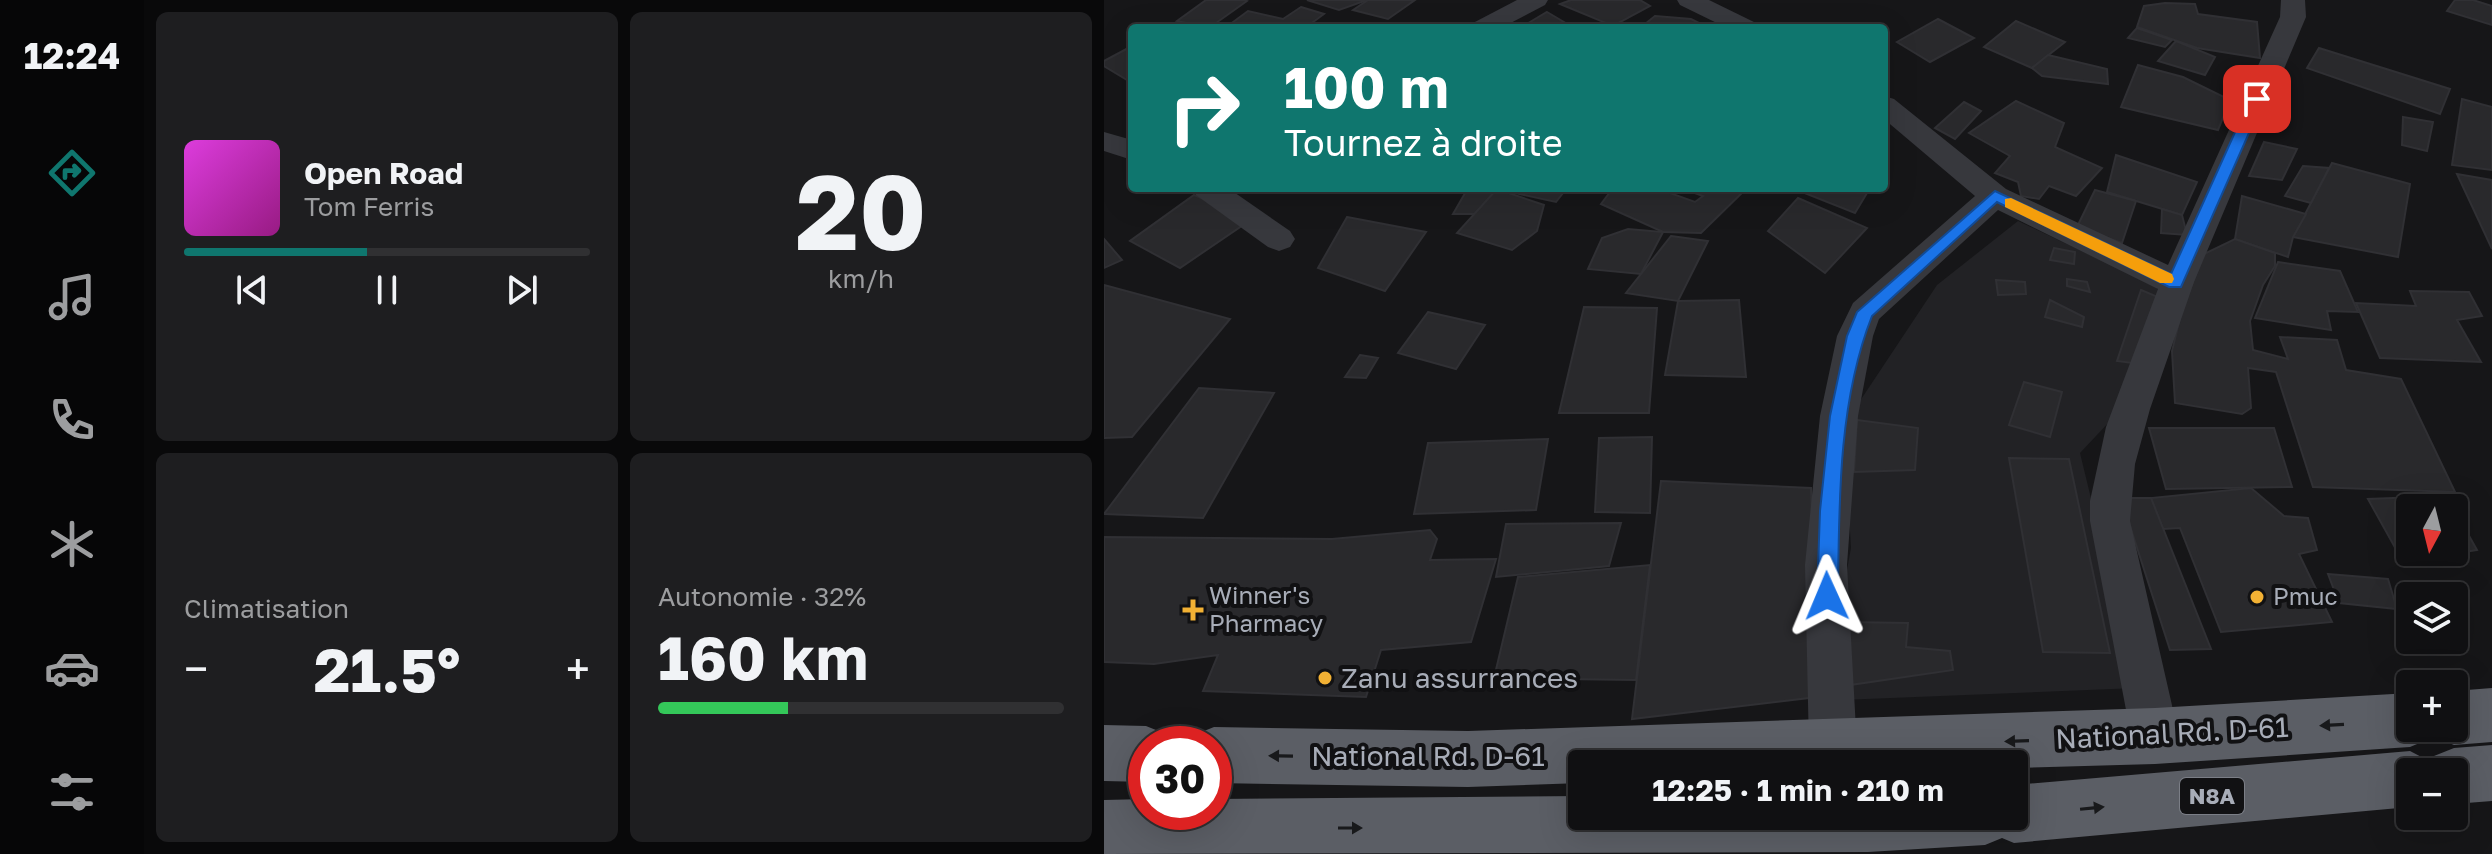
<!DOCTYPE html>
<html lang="fr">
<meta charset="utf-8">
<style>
body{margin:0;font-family:"Golos Text",sans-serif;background:#1e1e20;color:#f1f3f6;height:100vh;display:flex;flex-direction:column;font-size:30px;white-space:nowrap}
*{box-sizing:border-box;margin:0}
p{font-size:26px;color:#9c9d9f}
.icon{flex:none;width:44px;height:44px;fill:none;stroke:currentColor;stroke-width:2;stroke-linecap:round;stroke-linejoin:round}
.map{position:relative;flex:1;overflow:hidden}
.panel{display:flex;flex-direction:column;gap:12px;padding:12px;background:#09090a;width:960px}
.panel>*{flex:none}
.guide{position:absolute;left:24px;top:24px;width:760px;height:168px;border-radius:8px;box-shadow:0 8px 32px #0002,0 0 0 2px #303032;background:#0f766e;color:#fff;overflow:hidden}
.needle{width:52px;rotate:187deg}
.tools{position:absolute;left:1292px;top:494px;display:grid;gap:16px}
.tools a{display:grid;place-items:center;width:72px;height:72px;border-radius:8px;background:#101012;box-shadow:0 8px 32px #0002,0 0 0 2px #303032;font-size:40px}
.speed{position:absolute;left:24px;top:726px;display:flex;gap:16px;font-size:40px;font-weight:700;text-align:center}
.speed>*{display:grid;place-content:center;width:104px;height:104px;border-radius:50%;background:#101012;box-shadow:0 8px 32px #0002,0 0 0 2px #303032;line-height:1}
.speed .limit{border:12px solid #d22;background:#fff;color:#111}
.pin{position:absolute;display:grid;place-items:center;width:68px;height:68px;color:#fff;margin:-34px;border-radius:16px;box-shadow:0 4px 12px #0006}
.me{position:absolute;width:88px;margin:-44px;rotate:359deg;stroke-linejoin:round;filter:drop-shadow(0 0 6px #0008)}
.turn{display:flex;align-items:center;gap:28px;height:168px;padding:0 24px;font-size:36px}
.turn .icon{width:104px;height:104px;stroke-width:2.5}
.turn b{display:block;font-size:56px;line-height:68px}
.big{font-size:60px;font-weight:700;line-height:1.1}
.panel .card{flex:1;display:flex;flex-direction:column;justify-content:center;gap:12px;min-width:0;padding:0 28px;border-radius:12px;background:#1e1e20}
.panel .dial{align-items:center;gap:0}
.dial b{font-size:104px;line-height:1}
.song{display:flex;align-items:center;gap:24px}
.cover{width:96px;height:96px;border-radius:12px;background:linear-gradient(135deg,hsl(300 70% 55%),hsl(310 70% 35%))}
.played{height:8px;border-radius:4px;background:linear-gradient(90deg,#0f766e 45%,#303032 45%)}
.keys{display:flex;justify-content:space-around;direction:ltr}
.heat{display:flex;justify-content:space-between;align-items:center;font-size:44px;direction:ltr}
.charge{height:12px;border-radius:6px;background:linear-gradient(90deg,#34c759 32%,#303032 0)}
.panel .tiles{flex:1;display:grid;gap:12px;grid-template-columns:repeat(2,1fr)}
.trip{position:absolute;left:464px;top:750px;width:460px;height:80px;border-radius:8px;background:#101012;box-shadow:0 8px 32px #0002,0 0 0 2px #303032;font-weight:700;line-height:80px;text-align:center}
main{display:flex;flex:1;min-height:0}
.menu{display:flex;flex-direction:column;width:144px;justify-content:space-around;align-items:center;background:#060607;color:#9c9d9f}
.menu .icon{width:56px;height:56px}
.menu .active{color:#0f766e}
.menu b{font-size:36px;color:#f1f3f6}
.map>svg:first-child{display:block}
.built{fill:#222225}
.building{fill:#29292c;stroke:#303034;stroke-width:2}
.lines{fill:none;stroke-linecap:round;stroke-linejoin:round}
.minor{fill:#37383d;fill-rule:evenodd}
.trunk{fill:#5b5e65;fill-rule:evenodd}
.oneway{fill:#18191b}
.route{fill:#1a73e8;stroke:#114b97;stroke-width:2}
.slow{fill:#f59e0b}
.poi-dot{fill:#f2b134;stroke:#111113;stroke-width:3}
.labels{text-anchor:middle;stroke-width:8;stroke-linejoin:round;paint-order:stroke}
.shield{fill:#111113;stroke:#7b7e86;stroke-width:2}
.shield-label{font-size:22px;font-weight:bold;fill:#a8adb8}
.poi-label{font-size:24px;fill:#a8adb8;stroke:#111113;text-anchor:start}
.near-poi-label{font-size:28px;fill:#a8adb8;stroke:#111113;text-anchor:start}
.near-street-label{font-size:28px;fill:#a8adb8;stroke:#111113}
</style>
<main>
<nav class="menu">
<b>12:24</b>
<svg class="icon active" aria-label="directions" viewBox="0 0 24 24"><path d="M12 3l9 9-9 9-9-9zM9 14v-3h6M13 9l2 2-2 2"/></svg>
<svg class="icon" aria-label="music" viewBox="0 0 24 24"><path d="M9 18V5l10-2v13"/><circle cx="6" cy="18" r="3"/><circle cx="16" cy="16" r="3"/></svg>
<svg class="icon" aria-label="phone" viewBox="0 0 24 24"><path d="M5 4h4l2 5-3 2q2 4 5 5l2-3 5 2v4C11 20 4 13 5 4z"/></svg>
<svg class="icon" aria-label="climate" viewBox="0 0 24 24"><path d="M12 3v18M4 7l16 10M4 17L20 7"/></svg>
<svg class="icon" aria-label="car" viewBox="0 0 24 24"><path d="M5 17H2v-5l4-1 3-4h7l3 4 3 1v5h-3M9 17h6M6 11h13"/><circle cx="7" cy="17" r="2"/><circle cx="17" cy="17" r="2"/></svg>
<svg class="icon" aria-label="filters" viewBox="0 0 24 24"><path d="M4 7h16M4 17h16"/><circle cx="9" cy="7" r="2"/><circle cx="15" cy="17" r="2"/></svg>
</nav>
<section class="panel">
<div class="tiles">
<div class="card">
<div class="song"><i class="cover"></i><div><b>Open Road</b><p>Tom Ferris</p></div></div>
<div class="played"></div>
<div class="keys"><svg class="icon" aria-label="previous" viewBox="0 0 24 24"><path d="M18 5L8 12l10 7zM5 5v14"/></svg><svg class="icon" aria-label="pause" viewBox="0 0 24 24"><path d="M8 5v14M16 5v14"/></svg><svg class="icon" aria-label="next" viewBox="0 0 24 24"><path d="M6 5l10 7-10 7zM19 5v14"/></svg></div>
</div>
<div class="card dial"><b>20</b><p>km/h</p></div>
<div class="card"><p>Climatisation</p>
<div class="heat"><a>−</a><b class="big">21.5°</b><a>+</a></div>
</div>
<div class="card"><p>Autonomie · 32%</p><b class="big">160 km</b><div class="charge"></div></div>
</div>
</section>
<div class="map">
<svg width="1388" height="854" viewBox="0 0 1388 854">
<rect width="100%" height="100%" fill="#161618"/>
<!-- built -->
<polygon class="built" points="914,221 1050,285 1063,299 1055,369 976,453 1033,688 737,700 737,602 747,548 740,425 833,285"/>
<!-- building -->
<g class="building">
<polygon points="102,0 141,0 143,1 105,28 73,21"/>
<polygon points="203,0 263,0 235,10"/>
<polygon points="264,0 311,0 284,19 249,10"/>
<polygon points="467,0 536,0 546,6 509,26 456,4"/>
<polygon points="1351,0 1369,0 1388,6 1388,25 1343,11"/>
<polygon points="1061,3 1091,4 1094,14 1153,22 1156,58 1093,48 1033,27 1040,6"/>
<polygon points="197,7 220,14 201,28 121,28 144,11 179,19"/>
<polygon points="443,12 470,28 416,28"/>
<polygon points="551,16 587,19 605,28 536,28"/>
<polygon points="834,19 870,38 826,62 793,42"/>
<polygon points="912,21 961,42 928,68 880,47"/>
<polygon points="1033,28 1068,40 1061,47 1024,38"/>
<polygon points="1072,41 1111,57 1101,75 1054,61"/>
<polygon points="28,46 28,83 0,66 0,61"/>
<polygon points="1215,48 1346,89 1336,114 1203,68"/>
<polygon points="944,55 1003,69 1004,84 938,76 928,68"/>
<polygon points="1034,65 1079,77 1126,100 1114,130 1017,107"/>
<polygon points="1358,99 1388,107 1388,170 1348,165"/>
<polygon points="912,101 960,123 951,147 998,168 972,196 945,186 935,199 917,196 914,182 891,173 906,156 865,133"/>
<polygon points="860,102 877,111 851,139 831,128"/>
<polygon points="1299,117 1329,122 1323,151 1298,145"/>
<polygon points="1160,142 1193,149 1178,180 1145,176"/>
<polygon points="1012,155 1093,182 1078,215 1003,192"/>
<polygon points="1228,163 1306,184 1294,257 1189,237"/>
<polygon points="1199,166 1225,168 1207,203 1181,196"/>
<polygon points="1353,174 1388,180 1388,249"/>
<polygon points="364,188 463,188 452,202 393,189 371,214 349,214"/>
<polygon points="509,188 552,188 591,202 599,196 577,188 643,188 597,233 559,232 497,204"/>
<polygon points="688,188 766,188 751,213"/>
<polygon points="393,189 440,205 433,231 408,250 353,233"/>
<polygon points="991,190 1032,201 1018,243 973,227"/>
<polygon points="90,195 148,219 76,268 26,241"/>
<polygon points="1138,196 1202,214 1189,237 1184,257 1131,239"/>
<polygon points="694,198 763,228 721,273 664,231"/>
<polygon points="1058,209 1078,215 1083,235 1057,233"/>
<polygon points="243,217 322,232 281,291 214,268"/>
<polygon points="524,229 559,232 537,274 484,269 498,238"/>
<polygon points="567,236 604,241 574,301 522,293"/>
<polygon points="0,239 18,260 0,268"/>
<polygon points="1131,239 1171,253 1171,266 1159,285 1146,321 1149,350 1184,359 1176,337 1233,340 1242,370 1297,379 1351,492 1209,487 1172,372 1144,368 1147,408 1138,414 1071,403 1068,351 1078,310 1100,254"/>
<polygon points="950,248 971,252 970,264 946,260"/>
<polygon points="1174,262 1236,271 1254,312 1223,311 1227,330 1151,318"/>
<polygon points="963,279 983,282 986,292 963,286"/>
<polygon points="892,280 921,282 922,294 894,295"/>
<polygon points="0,285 126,319 28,437 0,438"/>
<polygon points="1037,290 1054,297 1043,365 1013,361"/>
<polygon points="1306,291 1365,292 1378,316 1353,320 1377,362 1276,358 1252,303 1312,306"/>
<polygon points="635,300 642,377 561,375 574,301"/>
<polygon points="946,300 980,317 978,327 941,317"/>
<polygon points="480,307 553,308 545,413 455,413"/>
<polygon points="324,312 381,325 352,369 294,353"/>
<polygon points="256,355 274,358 262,378 241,377"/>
<polygon points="920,382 958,392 946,437 905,425"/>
<polygon points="95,388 170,393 99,518 0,514"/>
<polygon points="753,420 814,428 811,470 750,472"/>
<polygon points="1045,428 1170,428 1188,487 1062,489"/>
<polygon points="548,437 546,513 491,512 495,438"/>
<polygon points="444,439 432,510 310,514 324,443"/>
<polygon points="905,458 965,459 1006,653 939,652"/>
<polygon points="557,481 707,488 713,697 528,719"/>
<polygon points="1147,488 1180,516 1204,518 1213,550 1195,554 1228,622 1117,632 1076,528 1059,529 1047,498"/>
<polygon points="1343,496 1349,508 1306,508 1306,552 1350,552 1350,509 1373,550 1299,562 1264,499"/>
<polygon points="1017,498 1047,498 1107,649 1066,650"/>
<polygon points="517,523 505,566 392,577 402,524"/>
<polygon points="326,530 333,539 326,560 392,559 367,642 277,650 262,697 99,691 114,655 50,664 0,662 0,537 228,539"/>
<polygon points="546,565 532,680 390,678 414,577"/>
<polygon points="1224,574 1284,579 1293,609 1235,603"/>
<polygon points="742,622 804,623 802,647 846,651 849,670 746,685"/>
</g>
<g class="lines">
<!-- minor -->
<g class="minor">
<polygon points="413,0 444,0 441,5 397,28 365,28 369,23"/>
<polygon points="573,0 605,0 652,23 656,28 623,28 576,5"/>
<polygon points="1177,0 1201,0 1202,17 1090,282 1046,409 1031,464 1026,521 1075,736 1068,753 1051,760 1034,753 1027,736 986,521 986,501 1002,427 1054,289 894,210 775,319 769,336 754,416 743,565 753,748 746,764 712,764 705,748 701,565 716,416 733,336 749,303 871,196 780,119 780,96 790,99 902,189 1064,265 1176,17"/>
<polygon points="0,132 28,140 28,160 0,151"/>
<polygon points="88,188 124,188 186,231 191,239 186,247 175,251 164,247 92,195"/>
</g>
<!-- trunk -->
<g class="trunk">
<polygon points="1388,688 1388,742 1350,745 1331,737 1328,732 1325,739 1306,747 1051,764 910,768 910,764 478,764 478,783 364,787 110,783 110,744 87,744 90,735 110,727 364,731 1051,708 1306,693 1306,728 1350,728 1350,691"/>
<polygon points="0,725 42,726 62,734 66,744 42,744 42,782 0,781"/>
<polygon points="1388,745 1388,801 1350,804 1350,772 1306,772 1306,807 910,843 898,838 881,845 764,852 0,854 0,800 42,799 42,812 110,812 110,799 478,796 478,816 910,816 910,785 1306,751 1327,762 1330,756 1350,748"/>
</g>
</g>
<!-- one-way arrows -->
<defs><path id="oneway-solid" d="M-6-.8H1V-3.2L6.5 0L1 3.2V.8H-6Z" transform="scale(2)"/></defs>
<g class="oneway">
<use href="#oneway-solid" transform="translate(1228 725) rotate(177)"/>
<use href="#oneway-solid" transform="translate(913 741) rotate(178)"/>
<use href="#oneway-solid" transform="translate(177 756) rotate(-179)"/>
<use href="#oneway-solid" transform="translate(988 808) rotate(-6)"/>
<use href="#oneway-solid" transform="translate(246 828)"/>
</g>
<!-- route -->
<path class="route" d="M1153,95l7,4 -83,188h-12l-172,-85 -125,114c-34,86 -33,188 -34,280l-3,7 -8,3 -7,-3 -3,-7 3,-85 10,-95 17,-80 10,-24 138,-121 176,83 79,-175z"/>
<!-- slow -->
<polygon class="slow" points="907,198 1068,274 1070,279 1068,283 1056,283 901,207 901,199"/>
<!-- markers -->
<g class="poi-dot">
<circle cx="1153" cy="597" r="8"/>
<path d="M85 598h8v8h8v8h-8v8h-8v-8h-8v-8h8z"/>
<circle cx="221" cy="678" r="8"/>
</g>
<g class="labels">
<!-- shield labels -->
<rect class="shield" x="1076" y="778" width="64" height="36" rx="6"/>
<g class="shield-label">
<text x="1108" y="804">N8A</text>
</g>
<!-- poi labels -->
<g class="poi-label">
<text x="105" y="604">Winner's<tspan x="105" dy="28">Pharmacy</tspan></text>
<text x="1169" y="605">Pmuc</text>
</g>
<!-- near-poi labels -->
<g class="near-poi-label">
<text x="237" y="688">Zanu assurrances</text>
</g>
<!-- near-street labels -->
<g class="near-street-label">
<text transform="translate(1068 733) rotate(-3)" y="10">National Rd. D-61</text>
<text x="324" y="766">National Rd. D-61</text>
</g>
</g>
</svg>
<div class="tools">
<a><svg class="needle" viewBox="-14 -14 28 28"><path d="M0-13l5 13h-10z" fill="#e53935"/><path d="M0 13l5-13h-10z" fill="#9c9d9f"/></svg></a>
<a><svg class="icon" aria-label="layers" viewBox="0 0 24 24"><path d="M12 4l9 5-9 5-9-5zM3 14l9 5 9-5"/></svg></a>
<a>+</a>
<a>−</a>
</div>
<div class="speed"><div class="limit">30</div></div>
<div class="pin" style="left:1153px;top:99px;background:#d93025"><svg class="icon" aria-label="arrive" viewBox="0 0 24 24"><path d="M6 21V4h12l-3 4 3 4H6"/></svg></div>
<svg class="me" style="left:723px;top:596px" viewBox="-20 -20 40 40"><path d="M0-17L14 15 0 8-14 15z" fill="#1a73e8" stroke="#fff" stroke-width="4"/></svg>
<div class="trip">12:25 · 1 min · 210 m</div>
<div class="guide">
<div class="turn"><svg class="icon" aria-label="right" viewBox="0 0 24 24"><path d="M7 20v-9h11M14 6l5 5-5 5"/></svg><div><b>100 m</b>Tournez à droite</div></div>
</div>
</div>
</main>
